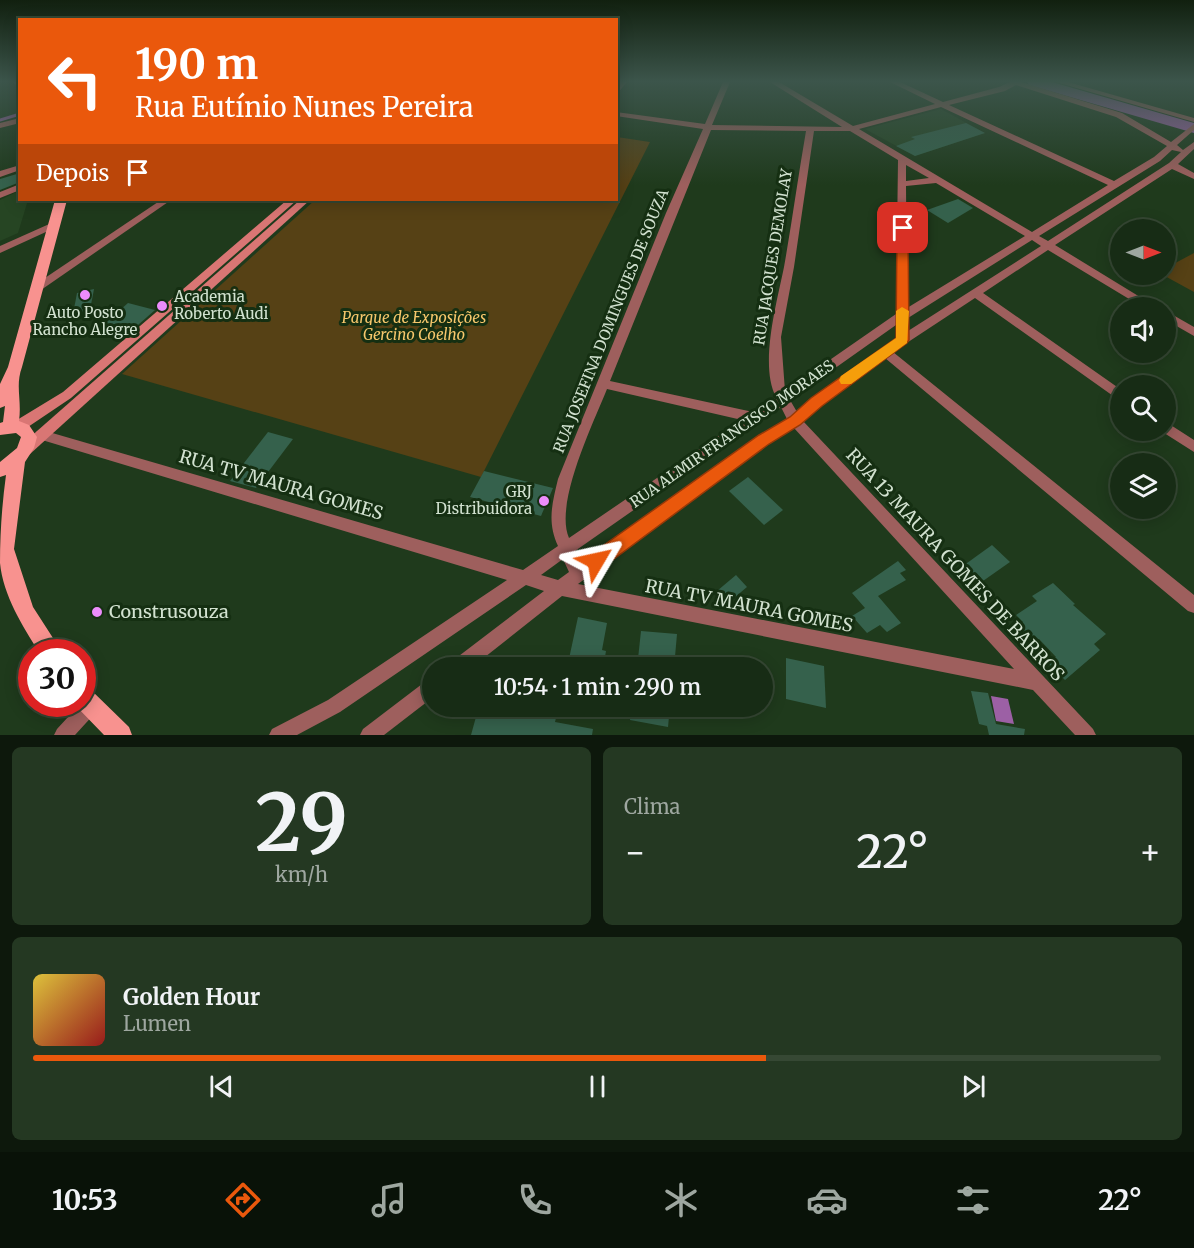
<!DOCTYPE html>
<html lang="pt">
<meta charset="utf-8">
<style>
body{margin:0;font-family:Merriweather,serif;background:#243822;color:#f1f3f6;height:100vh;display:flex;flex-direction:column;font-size:22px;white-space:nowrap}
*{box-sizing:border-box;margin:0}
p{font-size:20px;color:#9ea7a0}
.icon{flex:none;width:33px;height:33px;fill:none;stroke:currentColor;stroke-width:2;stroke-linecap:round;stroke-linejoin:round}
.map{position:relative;height:735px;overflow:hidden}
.panel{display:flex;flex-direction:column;gap:12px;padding:12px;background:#0d180c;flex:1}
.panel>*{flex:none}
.banner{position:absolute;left:18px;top:18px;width:600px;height:183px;border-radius:0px;box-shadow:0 3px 15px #0003,0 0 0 2px #364834;background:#ea580c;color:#fff;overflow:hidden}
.needle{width:39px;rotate:90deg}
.tools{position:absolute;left:1110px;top:219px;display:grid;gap:12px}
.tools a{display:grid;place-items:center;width:66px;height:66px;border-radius:50%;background:#172c15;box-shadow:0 3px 15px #0003,0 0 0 2px #364834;font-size:30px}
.speed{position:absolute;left:18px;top:639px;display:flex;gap:12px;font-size:30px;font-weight:700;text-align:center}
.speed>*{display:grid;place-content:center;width:78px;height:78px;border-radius:50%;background:#172c15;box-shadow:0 3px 15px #0003,0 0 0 2px #364834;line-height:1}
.speed .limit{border:9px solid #d22;background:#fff;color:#111}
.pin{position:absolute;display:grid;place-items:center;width:51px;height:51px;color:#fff;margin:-26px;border-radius:12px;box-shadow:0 3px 9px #0006}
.me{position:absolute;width:66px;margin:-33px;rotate:54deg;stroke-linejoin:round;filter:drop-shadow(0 0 4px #0008)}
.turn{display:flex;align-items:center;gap:21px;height:126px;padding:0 18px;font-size:27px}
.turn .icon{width:78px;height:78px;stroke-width:2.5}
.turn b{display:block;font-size:42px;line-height:51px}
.then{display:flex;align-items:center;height:57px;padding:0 18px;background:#0003;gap:12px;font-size:22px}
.big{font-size:45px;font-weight:600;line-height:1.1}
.panel .card{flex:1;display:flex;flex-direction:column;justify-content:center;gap:9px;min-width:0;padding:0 21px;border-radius:9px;background:#243822}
.panel .dial{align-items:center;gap:0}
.dial b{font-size:78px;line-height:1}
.song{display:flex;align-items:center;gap:18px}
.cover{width:72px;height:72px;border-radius:9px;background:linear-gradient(135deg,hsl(50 70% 55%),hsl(0 70% 35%))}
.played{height:6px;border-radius:3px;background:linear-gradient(90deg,#ea580c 65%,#364834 65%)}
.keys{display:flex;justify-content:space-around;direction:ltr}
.heat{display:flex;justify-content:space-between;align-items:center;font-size:33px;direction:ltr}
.panel .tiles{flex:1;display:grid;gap:12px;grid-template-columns:1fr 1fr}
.card:last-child{grid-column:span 2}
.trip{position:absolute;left:422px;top:657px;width:351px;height:60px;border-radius:30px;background:#172c15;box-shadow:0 3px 15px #0003,0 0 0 2px #364834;font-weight:600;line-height:60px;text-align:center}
.tab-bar{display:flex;height:96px;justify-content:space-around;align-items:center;background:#091208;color:#9ea7a0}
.tab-bar .icon{width:42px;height:42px}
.tab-bar .selected{color:#ea580c}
.tab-bar b{font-size:27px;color:#f1f3f6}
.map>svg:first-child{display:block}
.built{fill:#264523}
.green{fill:#564115}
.water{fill:#9c60a5}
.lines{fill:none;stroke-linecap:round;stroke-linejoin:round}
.stream{stroke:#9c60a5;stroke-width:3}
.river{fill:#9c60a5;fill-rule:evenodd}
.building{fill:#35614c}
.street{fill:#9e5f5d;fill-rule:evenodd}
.secondary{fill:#d97674;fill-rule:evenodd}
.primary{fill:#f8928f;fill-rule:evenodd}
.route{fill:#ea580c;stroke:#983908;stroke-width:1.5}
.slow{fill:#f59e0b}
.poi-dot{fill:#ec8cfb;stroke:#152f12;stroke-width:2}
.labels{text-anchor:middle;stroke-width:6;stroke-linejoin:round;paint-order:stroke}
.street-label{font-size:15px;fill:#d2e2d0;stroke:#152f12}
.poi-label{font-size:15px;fill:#d2e2d0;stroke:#152f12;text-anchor:start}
.park-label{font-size:15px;font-style:italic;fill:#f7c76c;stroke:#152f12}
.near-street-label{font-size:18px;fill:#d2e2d0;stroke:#152f12}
.near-poi-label{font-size:18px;fill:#d2e2d0;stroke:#152f12;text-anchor:start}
</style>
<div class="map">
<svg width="1194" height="735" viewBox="0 0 1194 735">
<rect width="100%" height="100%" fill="#1f3a1c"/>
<!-- built -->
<g class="built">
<polygon points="941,109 985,133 915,156 865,129"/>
<polygon points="19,191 20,200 28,200 18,233 0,241 0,200"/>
</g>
<!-- green -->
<g class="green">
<polygon points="617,137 650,142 481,477 122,374 315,200 616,200"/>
<polygon points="1194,253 1194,292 1163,275 1166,274 1166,268"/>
</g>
<!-- water -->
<polygon class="water" points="991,696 1008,699 1014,724 996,721"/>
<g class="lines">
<!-- stream -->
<polyline class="stream" points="0,120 20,114"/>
<!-- river -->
<polygon class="river" points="1027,82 1052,82 1194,123 1194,133 1029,85"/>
</g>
<!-- building -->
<g class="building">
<polygon points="966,123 985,133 915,156 896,146 915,139 911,137"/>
<polygon points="20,173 20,182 0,190 0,179"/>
<polygon points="958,199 973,208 948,223 927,210"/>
<polygon points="94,289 90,310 73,314 77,293"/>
<polygon points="128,303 155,310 138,325 101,327"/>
<polygon points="268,432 293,439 256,488 230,481"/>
<polygon points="484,471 553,488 541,516 470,497"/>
<polygon points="748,477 783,510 764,525 729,491"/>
<polygon points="992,545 1010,562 973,588 956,571"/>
<polygon points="898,561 906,570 900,573 906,580 878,596 901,623 887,632 880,625 867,633 852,616 865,608 852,593"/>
<polygon points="736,575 747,587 728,603 717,591"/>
<polygon points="1053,583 1075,604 1073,605 1106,634 1094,644 1100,650 1065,680 1048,663 1056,657 1039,639 1028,647 1012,629 1023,622 1016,615 1037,601 1032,596"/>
<polygon points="578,617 607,623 602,650 606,651 603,668 567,668"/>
<polygon points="641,631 677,634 674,668 637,668"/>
<polygon points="786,658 824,666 826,708 786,699"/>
<polygon points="971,691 988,693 996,724 1025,729 1024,735 989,735 987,726 979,724"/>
<polygon points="479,706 559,706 555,722 593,729 592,735 471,735"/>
<polygon points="631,706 670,706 668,727 630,720"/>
</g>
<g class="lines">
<!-- street -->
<g class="street">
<polygon points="620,82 627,82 616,95 616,87"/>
<path d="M723,82h7l-18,43 130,2 -72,-45h9l74,44 82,-22 -45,-22h10l43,20 56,-15 11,-5h11l101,31 49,29 23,-18v6l-17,15 6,5 11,-8v7l-16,15 16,9v6l-22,-10 -117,76 103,63h-14l-96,-58 -65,43 137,96v11l-4,-2 -141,-100 -82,54 301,243v18l-6,-2 -303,-253 -65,47 -17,16 290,308 3,6h-21l-42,-45 -471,-94 -91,72h-22l2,-6 93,-71 -18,-6 -186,127 -43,23h-28l3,-6 56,-29 179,-120 -465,-140 -5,-1 -2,-4 2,-4 5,-1 481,140 35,-24c-11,-24 -6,-42 0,-67l108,-266 37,-84 -87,-13v-4l89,12zM1016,85l100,32 51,29 -13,11 -40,24 -165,-76 56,-14zM941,107l167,78 -76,47 -173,-103zM711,130l95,1c-8,46 -14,91 -22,136 -7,35 -25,98 -8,130l-23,15 -143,-31zM814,131h36l48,29 -2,154 -111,77 -4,-54 13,-70zM1172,150l9,2 -12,11 -121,78 -9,-5 121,-75zM906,165l23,13 -23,3zM936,183l89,53 -118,72 -1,-122zM1032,240l9,6 -133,85v-13zM896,325v13l-84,61 -15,13 -7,-12zM607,389l135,31 -173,118c-15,-34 24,-114 38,-149zM781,407l6,12 -28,16 -178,129 -6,-13zM794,428l220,241 -436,-85 191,-141zM563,559l6,13 -11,8 -17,-5z"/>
<polygon points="1056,82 1068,82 1194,118 1194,122"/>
<polygon points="20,118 20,123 0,128 0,123"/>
<polygon points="20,165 20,170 0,177 0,171"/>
<polygon points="20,184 20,190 0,198 0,192"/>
<polygon points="161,200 171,200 41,290 33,290 32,288 33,286"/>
<polygon points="56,221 59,222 59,226 0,253 0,246"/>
<polygon points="1166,311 1194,327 1194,336 1166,320"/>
<polygon points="1166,422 1194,440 1194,452 1161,431 1166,430"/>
<polygon points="432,678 432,698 384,735 360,735 363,729 426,681"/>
<polygon points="90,697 96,700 99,706 96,712 75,735 54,735 57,729 80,704 82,704 84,700"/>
</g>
<!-- secondary -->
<g class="secondary">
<polygon points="287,200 297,200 71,398 22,431 17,432 12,431 10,427 12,423 63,392"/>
<polygon points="300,200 310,200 30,454 25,455 20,454 18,450 20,446"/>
</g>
<!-- primary -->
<g class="primary">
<polygon points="13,82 20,82 20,88"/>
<path d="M55,200h12l-45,167c-7,19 0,33 -3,54l10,4 8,12 -3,11 -9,14 -11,87 19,58 29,45h-23c-16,-25 -36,-57 -39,-89 0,-29 2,-59 6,-88l-6,2v-15l17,-14 4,-11 -5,-4 -16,2v-12l3,-1 2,-16 -5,2v-24l8,-17z"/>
<polygon points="82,686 90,689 129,727 132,735 104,735 74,704 82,704"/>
</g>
</g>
<!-- sky -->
<linearGradient id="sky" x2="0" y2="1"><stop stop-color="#11200f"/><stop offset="0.44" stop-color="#3c554b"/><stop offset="1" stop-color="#3c554b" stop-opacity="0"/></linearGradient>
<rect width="1194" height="185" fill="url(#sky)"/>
<!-- route -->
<polygon class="route" points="903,224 908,228 909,340 907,343 822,406 800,425 769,444 603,567 596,569 590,567 588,561 590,555 759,435 790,417 811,398 896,338 897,228"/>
<!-- slow -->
<polygon class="slow" points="902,307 909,311 907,343 851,384 841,384 839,380 841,376 896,338 896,311"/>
<!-- markers -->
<g class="poi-dot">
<circle cx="85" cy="295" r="6"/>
<circle cx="162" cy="306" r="6"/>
<circle cx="544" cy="501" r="6"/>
<circle cx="97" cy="612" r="6"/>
</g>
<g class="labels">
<!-- street labels -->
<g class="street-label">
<text transform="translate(773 257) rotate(-81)" y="5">RUA JACQUES DEMOLAY</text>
<text transform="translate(611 321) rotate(-68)" y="5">RUA JOSEFINA DOMINGUES DE SOUZA</text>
<text transform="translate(732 434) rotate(-35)" y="5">RUA ALMIR FRANCISCO MORAES</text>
</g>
<!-- poi labels -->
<g class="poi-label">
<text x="174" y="302">Academia<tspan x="174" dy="17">Roberto Audi</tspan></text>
<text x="85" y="318" text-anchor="middle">Auto Posto<tspan x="85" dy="17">Rancho Alegre</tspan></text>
<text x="532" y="497" text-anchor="end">GRJ<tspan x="532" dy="17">Distribuidora</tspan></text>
</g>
<!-- park labels -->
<g class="park-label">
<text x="414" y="323">Parque de Exposições<tspan x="414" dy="17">Gercino Coelho</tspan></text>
</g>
<!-- near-street labels -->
<g class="near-street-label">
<text transform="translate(281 485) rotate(16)" y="6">RUA TV MAURA GOMES</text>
<text transform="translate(955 565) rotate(47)" y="6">RUA 13 MAURA GOMES DE BARROS</text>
<text transform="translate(749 606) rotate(11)" y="6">RUA TV MAURA GOMES</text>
</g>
<!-- near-poi labels -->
<g class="near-poi-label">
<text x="109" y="618">Construsouza</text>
</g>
</g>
</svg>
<div class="tools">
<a><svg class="needle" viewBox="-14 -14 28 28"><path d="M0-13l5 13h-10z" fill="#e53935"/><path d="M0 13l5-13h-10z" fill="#9ea7a0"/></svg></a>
<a><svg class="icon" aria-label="sound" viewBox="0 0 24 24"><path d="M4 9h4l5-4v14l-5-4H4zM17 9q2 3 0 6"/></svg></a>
<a><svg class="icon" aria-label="search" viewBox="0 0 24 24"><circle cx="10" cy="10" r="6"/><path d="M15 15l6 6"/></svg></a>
<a><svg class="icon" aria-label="layers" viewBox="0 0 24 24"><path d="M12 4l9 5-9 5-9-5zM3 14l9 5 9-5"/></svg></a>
</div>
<div class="speed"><div class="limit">30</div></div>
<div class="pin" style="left:903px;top:228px;background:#d93025"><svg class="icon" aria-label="arrive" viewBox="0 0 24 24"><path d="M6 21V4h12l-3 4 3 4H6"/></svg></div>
<svg class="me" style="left:596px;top:561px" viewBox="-20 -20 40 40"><path d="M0-17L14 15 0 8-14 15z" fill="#ea580c" stroke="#fff" stroke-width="4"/></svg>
<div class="trip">10:54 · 1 min · 290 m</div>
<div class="banner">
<div class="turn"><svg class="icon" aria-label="left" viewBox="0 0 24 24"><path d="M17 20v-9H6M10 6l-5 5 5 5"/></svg><div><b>190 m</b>Rua Eutínio Nunes Pereira</div></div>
<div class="then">Depois<svg class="icon" aria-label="arrive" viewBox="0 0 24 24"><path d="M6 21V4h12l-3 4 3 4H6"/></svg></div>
</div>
</div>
<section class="panel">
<div class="tiles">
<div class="card dial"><b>29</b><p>km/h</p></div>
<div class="card"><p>Clima</p>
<div class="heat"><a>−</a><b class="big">22°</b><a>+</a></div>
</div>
<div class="card">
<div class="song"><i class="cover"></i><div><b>Golden Hour</b><p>Lumen</p></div></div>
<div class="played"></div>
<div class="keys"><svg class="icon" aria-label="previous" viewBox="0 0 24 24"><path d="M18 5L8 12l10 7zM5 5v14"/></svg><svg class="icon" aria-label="pause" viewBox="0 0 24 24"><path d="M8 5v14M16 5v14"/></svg><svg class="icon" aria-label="next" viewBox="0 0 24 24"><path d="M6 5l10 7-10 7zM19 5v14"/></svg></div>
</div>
</div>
</section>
<nav class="tab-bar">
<b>10:53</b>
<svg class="icon selected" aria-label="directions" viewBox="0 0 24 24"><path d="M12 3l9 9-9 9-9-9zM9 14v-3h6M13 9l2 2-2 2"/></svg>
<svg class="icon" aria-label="music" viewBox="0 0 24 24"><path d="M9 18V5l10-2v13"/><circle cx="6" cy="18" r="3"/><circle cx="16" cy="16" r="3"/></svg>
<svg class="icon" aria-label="phone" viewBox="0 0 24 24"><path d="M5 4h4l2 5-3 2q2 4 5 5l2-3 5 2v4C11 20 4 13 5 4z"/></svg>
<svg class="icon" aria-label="climate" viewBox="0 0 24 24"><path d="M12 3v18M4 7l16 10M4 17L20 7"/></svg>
<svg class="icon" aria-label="car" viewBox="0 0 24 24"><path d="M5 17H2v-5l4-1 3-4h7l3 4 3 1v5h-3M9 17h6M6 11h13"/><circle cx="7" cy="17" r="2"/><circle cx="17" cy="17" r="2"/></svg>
<svg class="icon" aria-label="filters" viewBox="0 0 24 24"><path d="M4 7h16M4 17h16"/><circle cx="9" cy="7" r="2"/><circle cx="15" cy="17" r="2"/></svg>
<b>22°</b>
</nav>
